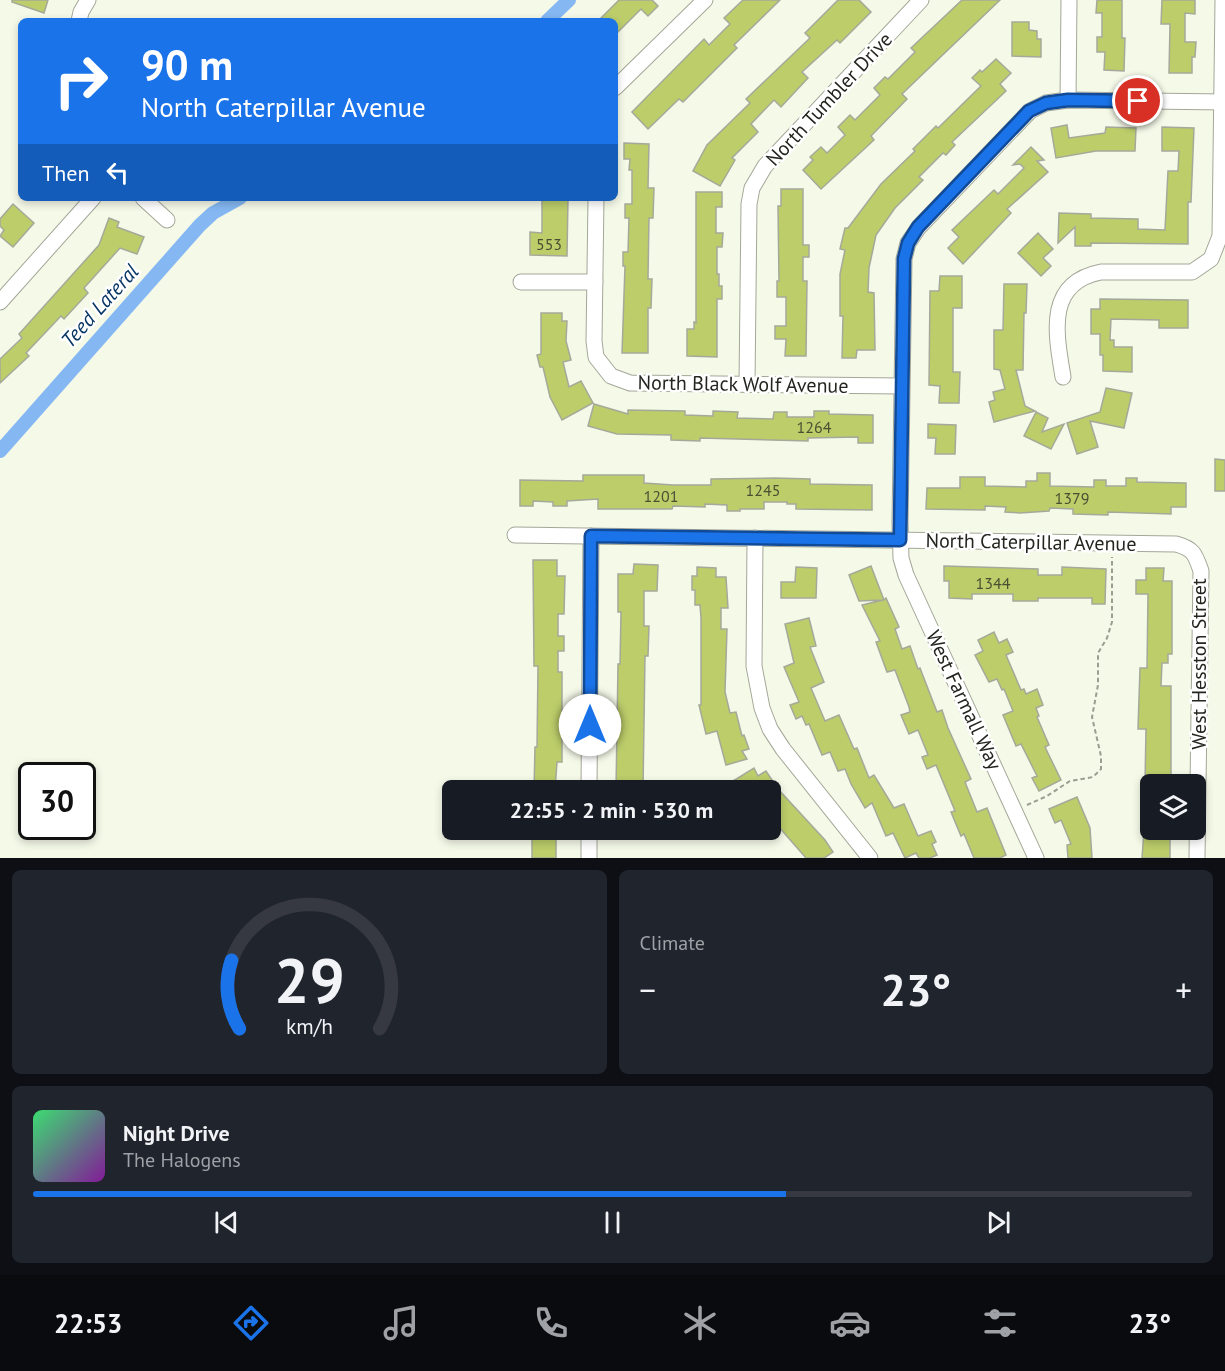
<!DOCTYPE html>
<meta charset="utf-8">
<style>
body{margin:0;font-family:"PT Sans",sans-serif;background:#20242c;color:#f1f3f6;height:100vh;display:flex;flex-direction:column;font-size:22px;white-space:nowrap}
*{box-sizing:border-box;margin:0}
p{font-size:20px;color:#9ea1a6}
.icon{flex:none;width:33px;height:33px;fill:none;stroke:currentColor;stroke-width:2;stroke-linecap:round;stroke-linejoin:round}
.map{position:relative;height:858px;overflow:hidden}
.side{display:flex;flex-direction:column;gap:12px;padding:12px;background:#0d0f14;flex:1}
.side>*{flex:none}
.guide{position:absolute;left:18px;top:18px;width:600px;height:183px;border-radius:9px;box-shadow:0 3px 9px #0003;background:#1a73e8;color:#fff;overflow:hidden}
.tools{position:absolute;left:1140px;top:774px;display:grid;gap:12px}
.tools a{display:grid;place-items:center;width:66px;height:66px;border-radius:9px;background:#171b24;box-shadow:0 3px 9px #0003;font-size:30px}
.speed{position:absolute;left:18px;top:762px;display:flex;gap:12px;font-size:30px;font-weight:700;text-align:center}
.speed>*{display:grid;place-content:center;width:78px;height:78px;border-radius:50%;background:#171b24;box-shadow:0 3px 9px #0003;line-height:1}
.speed .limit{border:3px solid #111;border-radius:9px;background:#fff;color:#111}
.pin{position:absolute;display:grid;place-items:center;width:51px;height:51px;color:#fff;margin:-26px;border:3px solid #fff;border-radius:50%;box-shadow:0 2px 6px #0007}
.me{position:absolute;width:66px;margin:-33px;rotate:0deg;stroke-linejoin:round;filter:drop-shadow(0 0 4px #0008)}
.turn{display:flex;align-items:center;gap:21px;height:126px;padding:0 24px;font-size:27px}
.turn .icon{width:78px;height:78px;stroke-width:2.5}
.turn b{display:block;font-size:42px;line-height:51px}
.then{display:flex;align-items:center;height:57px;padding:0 24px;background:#0003;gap:12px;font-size:22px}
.big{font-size:45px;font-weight:600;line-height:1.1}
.side .widget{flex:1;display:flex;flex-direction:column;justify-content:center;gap:9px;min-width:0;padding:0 21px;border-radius:9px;background:#20242c}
.side .dial{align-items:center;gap:0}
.dial svg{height:156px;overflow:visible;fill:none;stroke:#363941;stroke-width:7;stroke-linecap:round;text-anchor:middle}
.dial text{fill:#f1f3f6;stroke:none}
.song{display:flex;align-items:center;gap:18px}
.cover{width:72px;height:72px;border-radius:9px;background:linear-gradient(135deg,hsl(140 70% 55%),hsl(290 70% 35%))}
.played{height:6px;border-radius:3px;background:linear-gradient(90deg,#1a73e8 65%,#363941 65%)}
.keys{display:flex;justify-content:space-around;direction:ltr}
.heat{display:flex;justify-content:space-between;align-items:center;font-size:33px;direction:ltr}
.side .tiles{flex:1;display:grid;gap:12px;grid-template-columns:1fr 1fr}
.widget:last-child{grid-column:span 2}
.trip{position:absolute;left:442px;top:780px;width:339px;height:60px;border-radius:9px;background:#171b24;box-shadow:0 3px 9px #0003;font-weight:600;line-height:60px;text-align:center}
.tabs{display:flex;height:96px;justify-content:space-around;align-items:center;background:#090b0e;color:#9ea1a6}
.tabs .icon{width:42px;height:42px}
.tabs .on{color:#1a73e8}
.tabs b{font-size:27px;color:#f1f3f6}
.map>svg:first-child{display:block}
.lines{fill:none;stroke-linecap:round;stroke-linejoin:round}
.canal{stroke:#85b8f3;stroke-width:14}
.building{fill:#bccd6a;stroke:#a5a999;stroke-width:1.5}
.minor-casing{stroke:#a4a798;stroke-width:17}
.path{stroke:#9a9d90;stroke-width:2;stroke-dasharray:4.5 3;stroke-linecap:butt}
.minor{stroke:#fff;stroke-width:15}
.route-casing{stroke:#114b97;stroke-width:15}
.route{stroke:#1a73e8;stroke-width:10}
.labels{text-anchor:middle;stroke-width:5;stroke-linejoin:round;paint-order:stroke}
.number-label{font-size:16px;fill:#4a4f32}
.street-label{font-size:20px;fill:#24251f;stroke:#fff}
.water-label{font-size:21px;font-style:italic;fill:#073664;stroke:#fff}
</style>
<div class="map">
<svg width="1225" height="858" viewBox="0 0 1225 858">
<rect width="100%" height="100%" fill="#f5f9e8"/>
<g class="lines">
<!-- canal -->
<g class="canal">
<polyline points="547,21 569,0"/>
<polyline points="0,451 200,225 213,213 240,198"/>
</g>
</g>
<!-- building -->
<g class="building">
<polygon points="12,0 48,0 44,13 12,2"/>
<polygon points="619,0 652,0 658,6 648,16 641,9 615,35 615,21 598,21"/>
<polygon points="743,0 780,0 734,45 737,48 683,102 679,99 648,129 632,112 704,39 709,45 730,24 724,18"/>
<polygon points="838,0 859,0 871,12 840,43 837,40 802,72 808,78 781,107 774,100 751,124 758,132 732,158 735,160 720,186 693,171 707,145 750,103 746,99 810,38 805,33"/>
<polygon points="962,0 1000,0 902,94 907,99 871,136 874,140 821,189 803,170 813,160 810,157 821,147 827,153 845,135 838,127 850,115 855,120 880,95 874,88 885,77 888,79 915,52 911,48"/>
<polygon points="1097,0 1122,0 1122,38 1125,38 1124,71 1104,70 1105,52 1097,52 1097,37 1102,37 1102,13 1096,13"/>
<polygon points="1162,0 1195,0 1195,14 1185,13 1185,42 1196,42 1195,57 1192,57 1192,73 1169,73 1170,24 1161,24"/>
<polygon points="1012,22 1029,22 1029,30 1037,31 1037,39 1041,39 1041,57 1012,56"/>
<polygon points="996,59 1011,73 1000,84 1006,91 952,142 955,145 946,155 943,153 919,177 923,180 895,208 876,235 869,268 868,292 874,293 875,350 857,350 856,358 842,358 843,316 840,316 840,274 845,250 840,249 845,228 848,228 881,184 915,151 913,149 936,126 938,128 981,86 972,78 980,70 982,72"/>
<polygon points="1067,125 1069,138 1105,133 1106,127 1136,128 1135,151 1096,151 1056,158 1051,128"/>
<polygon points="1162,127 1194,128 1191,202 1188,202 1188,244 1091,243 1091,246 1075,246 1075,227 1058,243 1059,213 1091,214 1091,218 1138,219 1138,229 1165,230 1168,171 1178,171 1179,151 1162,151"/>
<polygon points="624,143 649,144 648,188 654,188 653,218 649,218 648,279 652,279 651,308 648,308 648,353 622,353 625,266 623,266 623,252 628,252 629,218 625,218 625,204 632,204 632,170 629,170 630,159 624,159"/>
<polygon points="1031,147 1044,160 1037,161 1048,172 1007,209 1011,213 963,264 948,248 959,237 952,230 994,190 998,194 1024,168 1020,164 1013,165"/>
<polygon points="781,189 803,189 803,245 809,245 809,257 803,257 803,281 807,281 806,356 785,356 786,339 775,339 775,326 786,326 786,297 777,297 777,281 779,281 778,206 781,206"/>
<polygon points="696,192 722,192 722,207 716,207 716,233 723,233 722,247 717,247 717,274 719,274 719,286 722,286 722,299 717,299 717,357 687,356 687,329 694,329 694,322 696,323"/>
<polygon points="542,198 568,198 567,256 530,255 530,232 542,233"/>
<polygon points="13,204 34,223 13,247 0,236 4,230 0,226 0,219"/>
<polygon points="109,218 119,222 117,227 144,237 137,254 120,248 84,288 88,293 64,319 61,316 26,353 29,356 0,383 0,359 22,338 19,334 99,245"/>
<polygon points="1038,233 1053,249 1043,258 1051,266 1041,276 1018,253"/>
<polygon points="940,276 962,276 962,308 953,308 953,372 960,372 959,403 939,403 940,386 929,385 930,291 939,291"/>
<polygon points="1004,284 1027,284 1026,313 1024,313 1023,370 1016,370 1025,406 1035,411 994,422 989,402 995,400 993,392 1005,389 1000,370 994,369 994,330 1003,330"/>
<polygon points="1100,299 1188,300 1188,328 1159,328 1159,320 1111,319 1110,340 1114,340 1114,347 1132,347 1132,372 1103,371 1103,355 1100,355 1100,334 1091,334 1091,309 1100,309"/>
<polygon points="541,313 562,313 562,321 567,321 566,341 571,360 563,362 569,387 581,381 593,403 562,420 550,397 543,367 540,367 537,355 541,354"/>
<polygon points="1106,388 1132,393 1124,428 1090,421 1098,447 1077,454 1067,423 1100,412"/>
<polygon points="594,404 628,414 628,410 685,411 685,415 713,416 713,411 738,412 737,418 773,419 774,412 787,412 787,417 814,417 814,411 829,411 829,414 873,415 873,443 858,443 858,437 808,438 808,441 700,438 700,441 671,440 671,435 617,434 588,426"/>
<polygon points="1036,412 1048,418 1042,432 1064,424 1051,449 1024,436"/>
<polygon points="928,424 956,425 955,454 935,454 936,438 928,438"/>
<polygon points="1215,459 1225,460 1225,491 1215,491"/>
<polygon points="1037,473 1050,473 1050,486 1094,487 1094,480 1106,480 1106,486 1126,486 1126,478 1137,478 1137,482 1186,483 1186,507 1171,507 1171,514 1108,512 1108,515 1073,514 1073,509 1050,508 1049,511 1020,513 1005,512 1006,507 985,506 985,510 926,509 927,488 960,488 960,477 985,477 985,486 1026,487 1026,481 1037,481"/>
<polygon points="583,475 644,475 644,483 673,485 711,485 711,479 775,478 810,479 810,484 872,485 872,510 796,509 796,504 787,504 787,502 764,502 764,509 740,509 740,511 727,511 727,505 705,504 705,507 673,506 672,509 598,509 598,499 567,501 567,506 553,506 553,502 533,501 533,506 520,506 520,480 583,481"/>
<polygon points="533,560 557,560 557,576 565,576 564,614 558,614 558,636 564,636 564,651 558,651 558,672 562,672 562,762 557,762 555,790 534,790 535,747 537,747 538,666 534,666"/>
<polygon points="634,564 658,565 657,591 644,591 644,626 649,626 648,656 645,656 643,790 616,790 618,664 620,664 621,612 618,612 618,574 633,574"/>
<polygon points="871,566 884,600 886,598 899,627 895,629 902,649 910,646 918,669 920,668 937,712 942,710 948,728 971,779 965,782 977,812 987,808 1006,855 1000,858 974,858 964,834 961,836 951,812 955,811 936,765 927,769 922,757 928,755 918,730 909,734 901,715 910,712 909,707 895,670 887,672 876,642 880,641 862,605 883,600 859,601 849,575"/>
<polygon points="944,566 1038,569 1038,575 1062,575 1062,567 1106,569 1105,604 1092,604 1092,598 1038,598 1038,601 1013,601 1013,594 972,594 972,599 949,598 949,581 944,581"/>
<polygon points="697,567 716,568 716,577 726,577 728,608 721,608 721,629 727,629 725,692 730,713 736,712 742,736 744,735 749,749 742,751 747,759 726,765 717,731 706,734 699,705 701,705 701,618 700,605 695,605 695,590 692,590 692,576 697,576"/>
<polygon points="796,567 817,568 816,598 781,598 781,582 795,582"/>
<polygon points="1146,568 1164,568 1163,581 1172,581 1172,654 1168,654 1168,663 1162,663 1161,686 1171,686 1171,784 1145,784 1146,729 1138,729 1140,668 1147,668 1148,594 1136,594 1136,580 1146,580"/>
<polygon points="809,618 816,646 810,647 824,682 811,688 825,721 839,715 854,749 857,748 869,778 874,775 894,808 904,804 918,836 931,831 936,842 932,844 937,855 930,858 919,858 916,853 905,858 893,833 886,836 872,803 865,808 851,784 845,769 838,771 830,752 822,755 809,724 806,725 802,716 796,719 790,705 799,702 784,667 794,663 785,624"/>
<polygon points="994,632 999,643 1007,639 1013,652 1006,655 1021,690 1024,689 1026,694 1037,689 1043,705 1036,708 1039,716 1037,717 1049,745 1045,747 1061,780 1039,791 1032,778 1037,776 1021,744 1016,746 1003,715 1013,711 1004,689 1002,690 997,679 989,682 975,655 983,651 978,640"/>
<polygon points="754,768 758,776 766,771 778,789 825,840 833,852 824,858 806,858 771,818 771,790 739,790 733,781"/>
<polygon points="1077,797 1090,828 1092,858 1068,858 1067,845 1071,844 1061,820 1055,823 1049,809"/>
<rect x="532" y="830" width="24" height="28"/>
<polygon points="1144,830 1170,830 1170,858 1142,858"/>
</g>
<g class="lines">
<defs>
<g id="minor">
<polyline points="79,21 81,12 88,0"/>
<polyline points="615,88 705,0"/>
<polyline points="1068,100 1069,0"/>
<polyline points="143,198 167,220"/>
<polyline points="596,198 594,341 596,357 611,376 630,383 901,386"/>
<polyline points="521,282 595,282"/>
<polyline points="0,302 93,198"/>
<path d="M1063,377c-7,-43 -18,-94 38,-105h91l19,-13 9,-23 3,-236"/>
<polyline points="747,385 749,204 752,188 765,166 921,0"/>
<path d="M515,535l661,9c18,5 19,10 25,27l-4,287"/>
<polyline points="755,538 754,666 762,708 770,729 783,749 870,858"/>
<polyline points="589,790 591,536"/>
<polyline points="589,858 589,830"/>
<polyline points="1036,858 906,575 901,558 900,523 904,259 908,243 919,227 1030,111 1046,103 1068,100 1225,102"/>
</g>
</defs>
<!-- minor casing -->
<use href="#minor" class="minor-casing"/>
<!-- path -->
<polyline class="path" points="1027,805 1047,796 1070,781 1093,777 1101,769 1101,756 1092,717 1098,685 1098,653 1107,638 1112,622 1112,557"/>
<!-- minor -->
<use href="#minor" class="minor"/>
</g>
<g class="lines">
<defs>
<polyline id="route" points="590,725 591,536 900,540 904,259 908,243 918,227 1029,111 1046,103 1068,100 1138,101"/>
</defs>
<!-- route casing -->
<use href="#route" class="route-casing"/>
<!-- route -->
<use href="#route" class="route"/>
</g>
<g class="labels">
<!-- number labels -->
<g class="number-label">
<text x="549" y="250">553</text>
<text x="814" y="433">1264</text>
<text x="763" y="496">1245</text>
<text x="661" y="502">1201</text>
<text x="1072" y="504">1379</text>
<text x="993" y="589">1344</text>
</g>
<!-- street labels -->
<g class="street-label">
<text transform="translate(829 99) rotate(-47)" y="7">North Tumbler Drive</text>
<text transform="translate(743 384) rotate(1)" y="7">North Black Wolf Avenue</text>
<text transform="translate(1031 542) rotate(1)" y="7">North Caterpillar Avenue</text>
<text transform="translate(1199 664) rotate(-90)" y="7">West Hesston Street</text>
<text transform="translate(964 700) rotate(65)" y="7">West Farmall Way</text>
</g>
<!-- water labels -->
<g class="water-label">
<text transform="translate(100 306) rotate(-48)" y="7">Teed Lateral</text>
</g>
</g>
</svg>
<div class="tools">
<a><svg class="icon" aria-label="layers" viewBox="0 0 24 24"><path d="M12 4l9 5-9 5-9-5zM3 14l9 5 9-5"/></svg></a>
</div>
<div class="speed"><div class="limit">30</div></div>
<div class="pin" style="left:1138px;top:101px;background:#d93025"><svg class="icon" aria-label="arrive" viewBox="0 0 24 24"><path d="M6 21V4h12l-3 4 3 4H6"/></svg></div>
<svg class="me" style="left:590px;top:725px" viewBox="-20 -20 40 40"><circle r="19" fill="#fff"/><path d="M0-13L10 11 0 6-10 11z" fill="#1a73e8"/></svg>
<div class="trip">22:55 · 2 min · 530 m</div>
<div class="guide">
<div class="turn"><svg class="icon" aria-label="right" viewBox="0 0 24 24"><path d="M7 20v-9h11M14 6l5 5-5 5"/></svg><div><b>90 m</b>North Caterpillar Avenue</div></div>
<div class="then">Then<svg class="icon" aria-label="left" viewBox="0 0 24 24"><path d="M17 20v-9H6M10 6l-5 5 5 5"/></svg></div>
</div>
</div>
<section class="side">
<div class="tiles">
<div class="widget dial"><svg viewBox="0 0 100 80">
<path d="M14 69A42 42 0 1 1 86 69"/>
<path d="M14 69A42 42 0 0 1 10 34" stroke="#1a73e8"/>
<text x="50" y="56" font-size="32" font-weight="700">29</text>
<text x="50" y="72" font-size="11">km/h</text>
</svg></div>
<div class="widget"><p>Climate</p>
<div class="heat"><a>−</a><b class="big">23°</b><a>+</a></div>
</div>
<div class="widget">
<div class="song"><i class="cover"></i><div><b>Night Drive</b><p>The Halogens</p></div></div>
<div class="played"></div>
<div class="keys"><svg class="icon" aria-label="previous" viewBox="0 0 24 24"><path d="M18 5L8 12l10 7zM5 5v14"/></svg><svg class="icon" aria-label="pause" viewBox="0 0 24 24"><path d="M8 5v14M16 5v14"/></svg><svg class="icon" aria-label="next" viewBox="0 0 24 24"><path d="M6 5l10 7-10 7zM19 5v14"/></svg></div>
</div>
</div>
</section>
<nav class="tabs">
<b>22:53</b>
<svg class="icon on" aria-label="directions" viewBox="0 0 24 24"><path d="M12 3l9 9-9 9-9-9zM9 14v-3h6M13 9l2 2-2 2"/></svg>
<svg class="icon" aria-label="music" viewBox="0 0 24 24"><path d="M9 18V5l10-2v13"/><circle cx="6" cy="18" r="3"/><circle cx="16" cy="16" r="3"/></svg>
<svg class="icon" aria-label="phone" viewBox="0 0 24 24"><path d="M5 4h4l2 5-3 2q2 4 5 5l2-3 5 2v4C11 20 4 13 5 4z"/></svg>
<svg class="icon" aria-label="climate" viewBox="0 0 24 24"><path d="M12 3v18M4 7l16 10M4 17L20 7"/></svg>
<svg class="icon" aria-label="car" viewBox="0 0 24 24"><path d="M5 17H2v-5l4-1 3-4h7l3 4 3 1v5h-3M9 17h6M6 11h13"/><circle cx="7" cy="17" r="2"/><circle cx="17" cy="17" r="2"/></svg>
<svg class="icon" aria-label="filters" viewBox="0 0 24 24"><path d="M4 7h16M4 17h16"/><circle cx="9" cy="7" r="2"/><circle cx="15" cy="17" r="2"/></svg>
<b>23°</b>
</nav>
